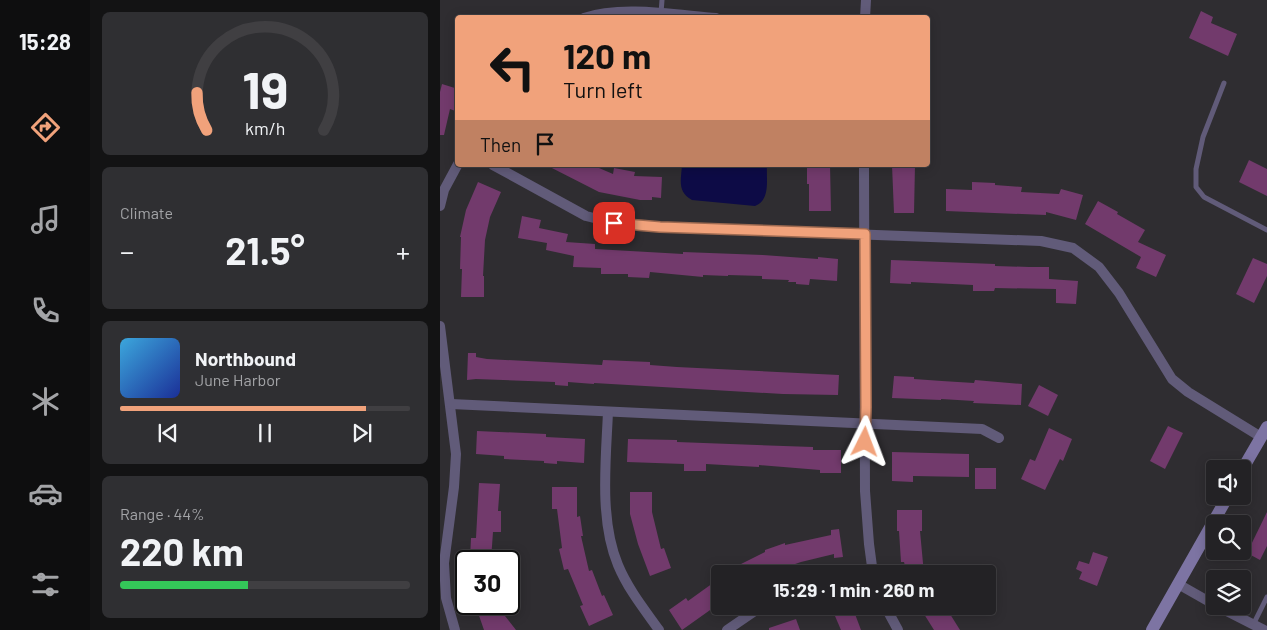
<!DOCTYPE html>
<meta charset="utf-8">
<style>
body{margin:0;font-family:Barlow,sans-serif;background:#2f2f32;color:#f1f3f6;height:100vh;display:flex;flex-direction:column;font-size:19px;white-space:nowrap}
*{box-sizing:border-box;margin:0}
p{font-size:16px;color:#a3a4a7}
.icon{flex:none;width:28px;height:28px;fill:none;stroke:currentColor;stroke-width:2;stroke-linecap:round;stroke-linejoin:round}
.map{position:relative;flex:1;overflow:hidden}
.panel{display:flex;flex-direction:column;gap:12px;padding:12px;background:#131314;width:350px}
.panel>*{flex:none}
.top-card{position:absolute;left:15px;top:15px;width:475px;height:152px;border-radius:5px;box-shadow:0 2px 12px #0003,0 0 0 1px #403f42;background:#f1a27b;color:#111;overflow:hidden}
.buttons{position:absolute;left:766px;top:460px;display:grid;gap:10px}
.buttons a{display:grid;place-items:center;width:45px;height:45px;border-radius:5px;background:#232225;box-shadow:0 2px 12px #0003,0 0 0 1px #403f42;font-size:25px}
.speed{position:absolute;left:15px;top:550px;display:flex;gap:10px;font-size:25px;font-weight:700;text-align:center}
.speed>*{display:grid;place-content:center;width:65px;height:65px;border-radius:50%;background:#232225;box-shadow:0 2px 12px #0003,0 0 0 1px #403f42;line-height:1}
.speed .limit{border:2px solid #111;border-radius:8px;background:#fff;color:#111}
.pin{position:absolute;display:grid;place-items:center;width:42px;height:42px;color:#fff;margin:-21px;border-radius:10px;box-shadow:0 2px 8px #0006}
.me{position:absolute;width:55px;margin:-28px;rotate:3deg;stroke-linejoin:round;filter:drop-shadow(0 0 4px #0008)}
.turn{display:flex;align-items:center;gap:18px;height:105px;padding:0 25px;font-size:22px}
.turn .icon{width:65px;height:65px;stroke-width:2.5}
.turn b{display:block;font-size:35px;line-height:42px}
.then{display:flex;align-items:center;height:48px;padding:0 25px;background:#0003;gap:10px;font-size:19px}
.big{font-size:38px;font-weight:700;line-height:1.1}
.panel .card{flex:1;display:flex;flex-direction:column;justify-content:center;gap:8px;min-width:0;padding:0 18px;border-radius:8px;background:#2f2f32}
.panel .dial{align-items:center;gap:0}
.dial svg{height:130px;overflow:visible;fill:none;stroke:#403f42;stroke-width:7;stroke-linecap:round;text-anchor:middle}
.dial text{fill:#f1f3f6;stroke:none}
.song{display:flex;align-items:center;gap:15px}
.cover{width:60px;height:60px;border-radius:8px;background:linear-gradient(135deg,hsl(200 70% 55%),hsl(230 70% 35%))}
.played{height:5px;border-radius:2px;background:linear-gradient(90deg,#f1a27b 85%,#403f42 85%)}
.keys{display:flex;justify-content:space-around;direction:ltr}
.heat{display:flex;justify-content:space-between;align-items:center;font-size:28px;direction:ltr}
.charge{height:8px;border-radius:4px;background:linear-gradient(90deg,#34c759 44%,#403f42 0)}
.trip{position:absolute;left:271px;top:565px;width:285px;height:50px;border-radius:5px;background:#232225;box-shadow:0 2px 12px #0003,0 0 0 1px #403f42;font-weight:700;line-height:50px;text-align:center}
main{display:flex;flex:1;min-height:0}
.tabs{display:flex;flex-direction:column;width:90px;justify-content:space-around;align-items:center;background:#0e0e0f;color:#a3a4a7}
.tabs .icon{width:35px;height:35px}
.tabs .selected{color:#f1a27b}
.tabs b{font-size:22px;color:#f1f3f6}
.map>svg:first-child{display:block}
.water{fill:#0d0b46}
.building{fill:#723a6c}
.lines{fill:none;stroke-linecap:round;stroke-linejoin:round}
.lane{stroke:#615b79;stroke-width:5}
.street{stroke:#615b79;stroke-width:10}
.secondary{stroke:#7d74a3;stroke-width:12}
.route-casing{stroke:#9d6950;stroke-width:12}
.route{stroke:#f1a27b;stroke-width:9}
</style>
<main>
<nav class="tabs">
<b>15:28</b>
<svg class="icon selected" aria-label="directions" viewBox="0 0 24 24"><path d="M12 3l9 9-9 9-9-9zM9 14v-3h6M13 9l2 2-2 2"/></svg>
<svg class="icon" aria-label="music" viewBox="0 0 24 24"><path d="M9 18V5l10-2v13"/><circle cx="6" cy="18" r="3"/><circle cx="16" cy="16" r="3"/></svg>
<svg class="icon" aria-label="phone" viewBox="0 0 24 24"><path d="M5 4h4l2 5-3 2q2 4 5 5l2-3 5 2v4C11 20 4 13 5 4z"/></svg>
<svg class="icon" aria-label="climate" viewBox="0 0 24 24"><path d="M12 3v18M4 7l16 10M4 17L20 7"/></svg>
<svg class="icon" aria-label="car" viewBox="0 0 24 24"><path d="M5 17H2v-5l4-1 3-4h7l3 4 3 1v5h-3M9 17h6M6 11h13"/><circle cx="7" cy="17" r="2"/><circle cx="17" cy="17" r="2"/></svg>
<svg class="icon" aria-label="filters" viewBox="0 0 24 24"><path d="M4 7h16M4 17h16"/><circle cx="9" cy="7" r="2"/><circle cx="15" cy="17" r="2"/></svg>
</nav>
<section class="panel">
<div class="card dial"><svg viewBox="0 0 100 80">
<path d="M14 69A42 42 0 1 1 86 69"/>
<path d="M14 69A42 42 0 0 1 8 46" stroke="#f1a27b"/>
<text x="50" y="56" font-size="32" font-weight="700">19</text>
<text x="50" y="72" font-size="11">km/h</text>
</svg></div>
<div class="card"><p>Climate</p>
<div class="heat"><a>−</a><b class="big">21.5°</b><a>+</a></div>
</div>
<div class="card">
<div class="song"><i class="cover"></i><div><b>Northbound</b><p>June Harbor</p></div></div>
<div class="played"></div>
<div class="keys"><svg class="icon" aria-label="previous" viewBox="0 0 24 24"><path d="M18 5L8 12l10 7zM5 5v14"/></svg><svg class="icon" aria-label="pause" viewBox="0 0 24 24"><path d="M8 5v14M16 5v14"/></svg><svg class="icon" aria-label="next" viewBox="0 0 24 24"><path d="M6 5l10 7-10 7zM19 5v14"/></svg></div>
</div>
<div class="card"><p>Range · 44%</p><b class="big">220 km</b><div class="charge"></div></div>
</section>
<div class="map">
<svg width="827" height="630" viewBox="0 0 827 630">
<rect width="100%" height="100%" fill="#2f2d31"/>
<!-- water -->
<path class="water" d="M242,165h85c-1,14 4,35 -12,41l-63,-6c-15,-8 -11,-20 -10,-35z"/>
<!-- building -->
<g class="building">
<polygon points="761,11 773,17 771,23 797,34 788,56 749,38"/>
<polygon points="2,84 18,89 18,112 10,109 4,135 0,135 0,92"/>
<polygon points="809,160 827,169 827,196 799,182"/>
<polygon points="106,165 152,165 173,174 174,168 195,172 194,176 222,177 221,198 212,197 212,200 200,200 159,192"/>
<polygon points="367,165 390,165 391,211 369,211 369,184 367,184"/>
<polygon points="452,165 475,165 474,213 454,213"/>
<polygon points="38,182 61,192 50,217 45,240 43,276 44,276 44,297 21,297 22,269 20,269 21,237 20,237 26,210"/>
<polygon points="532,182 555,183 555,185 582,187 581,192 619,194 621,189 643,195 636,220 606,212 606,215 506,211 506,189 532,190"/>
<polygon points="658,201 678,212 677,214 705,230 698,242 726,255 716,277 696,268 701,257 645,224"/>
<polygon points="82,216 101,220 99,228 128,234 126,242 155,244 155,249 243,254 243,252 323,255 378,259 378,257 398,259 397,281 370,279 369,285 356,284 356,282 348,282 349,280 322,279 322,276 288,275 288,276 263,275 263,277 210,272 209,278 188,277 188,274 161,274 161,268 133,267 134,256 106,250 107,243 78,238"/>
<polygon points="813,258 827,264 827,276 814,303 796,294"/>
<polygon points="451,260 555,264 555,266 589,267 609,267 609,279 638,281 636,304 616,303 616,289 555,288 554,291 533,291 533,285 471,282 471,284 450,283"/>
<polygon points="28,353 36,353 36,357 47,359 162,365 163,360 210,362 210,365 237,367 399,375 398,395 343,394 154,383 154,384 128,382 128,386 115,385 115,382 36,379 27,380"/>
<polygon points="454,376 474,377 474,379 502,381 534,383 535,380 582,384 581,405 533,403 534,401 501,399 501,400 452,398"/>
<polygon points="599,385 618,395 608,416 588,406"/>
<polygon points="728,426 743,433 725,469 710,461"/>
<polygon points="609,428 632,439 623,461 620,459 605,490 581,479 590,459 595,461"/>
<polygon points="37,431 106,434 106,437 145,439 144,463 117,461 117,464 104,463 104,461 64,459 64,456 36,454"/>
<polygon points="188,439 237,440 237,442 373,447 373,450 401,450 401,473 380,473 380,470 319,465 319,467 266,464 266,471 244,471 244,464 187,462"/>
<polygon points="452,452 529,454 529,477 473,476 473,482 452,481"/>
<rect x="535" y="468" width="21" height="21"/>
<polygon points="39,483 60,484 58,511 61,511 61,532 53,532 51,560 30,558 31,538 36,538"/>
<polygon points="112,487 137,487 137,517 140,516 143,536 141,536 149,571 152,570 162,596 164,595 173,615 149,626 140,606 143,605 128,569 124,570 119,549 122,548 117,509 112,509"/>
<polygon points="190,492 212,492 212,512 221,549 224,548 231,568 210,576 198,544 190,514"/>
<polygon points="457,510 482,510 482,531 480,531 484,574 467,574 464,562 461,562 459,531 457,531"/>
<polygon points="827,512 827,546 820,560 807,553"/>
<polygon points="399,529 403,557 394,558 394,554 361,562 326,574 286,574 301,564 325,552 325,550 345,543 345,545 391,535 391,530"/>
<polygon points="653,552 668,557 657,586 639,579 642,572 636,569 639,561 649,564"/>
<polygon points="280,578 280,603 242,630 229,610 246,598 248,601"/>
<polygon points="35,604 65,604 69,614 65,616 76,630 44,630"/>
<polygon points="400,606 412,606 421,630 401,630 392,609"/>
<polygon points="479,606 505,606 520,630 494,630"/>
<polygon points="356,619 360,630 329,630 329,628"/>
</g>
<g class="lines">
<!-- lane -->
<g class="lane">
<polyline points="221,13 222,0"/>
<polyline points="784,83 763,137 756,169 756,187 764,197 827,230"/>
<polyline points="813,625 827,597"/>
</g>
<!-- street -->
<g class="street">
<path d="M144,18c37,-13 93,-3 132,0"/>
<polyline points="425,18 426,0"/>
<polyline points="53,165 146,216 174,223 220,227 601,241 633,248 659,267 679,293 732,379 748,392 821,437"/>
<polyline points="424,165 425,491 429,544 433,574"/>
<polyline points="0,206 4,190 18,164"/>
<polyline points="0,326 16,454 14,487 4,563 6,598 15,630"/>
<polyline points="11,404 542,429 559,438"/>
<path d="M168,412c-2,47 -9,108 10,153 10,24 26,44 41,65"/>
<polyline points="738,584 775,605"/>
<polyline points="445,606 458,630"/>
<polyline points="777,606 824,630"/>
<polyline points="287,630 322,606"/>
</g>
<!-- secondary -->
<g class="secondary">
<polyline points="802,470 827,427"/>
<polyline points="712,630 788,496"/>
</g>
</g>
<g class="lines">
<defs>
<polyline id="route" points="174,223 220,227 425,234 426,407 425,442"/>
</defs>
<!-- route casing -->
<use href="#route" class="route-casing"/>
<!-- route -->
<use href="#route" class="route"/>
</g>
</svg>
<div class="buttons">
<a><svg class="icon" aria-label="sound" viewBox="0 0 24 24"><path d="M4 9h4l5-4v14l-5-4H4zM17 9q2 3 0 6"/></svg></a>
<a><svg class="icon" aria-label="search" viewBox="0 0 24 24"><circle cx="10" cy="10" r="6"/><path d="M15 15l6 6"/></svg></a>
<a><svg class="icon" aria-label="layers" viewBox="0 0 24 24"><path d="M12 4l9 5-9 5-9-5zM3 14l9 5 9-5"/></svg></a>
</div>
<div class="speed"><div class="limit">30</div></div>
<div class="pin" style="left:174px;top:223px;background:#d93025"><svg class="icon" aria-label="arrive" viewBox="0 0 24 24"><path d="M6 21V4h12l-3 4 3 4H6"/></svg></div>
<svg class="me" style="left:425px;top:442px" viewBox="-20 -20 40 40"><path d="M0-17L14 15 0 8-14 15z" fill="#f1a27b" stroke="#fff" stroke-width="4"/></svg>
<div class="trip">15:29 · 1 min · 260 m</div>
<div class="top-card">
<div class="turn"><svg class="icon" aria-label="left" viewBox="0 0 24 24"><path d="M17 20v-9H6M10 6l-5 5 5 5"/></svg><div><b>120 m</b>Turn left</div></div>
<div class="then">Then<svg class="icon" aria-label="arrive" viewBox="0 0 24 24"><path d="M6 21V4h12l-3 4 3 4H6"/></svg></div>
</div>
</div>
</main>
